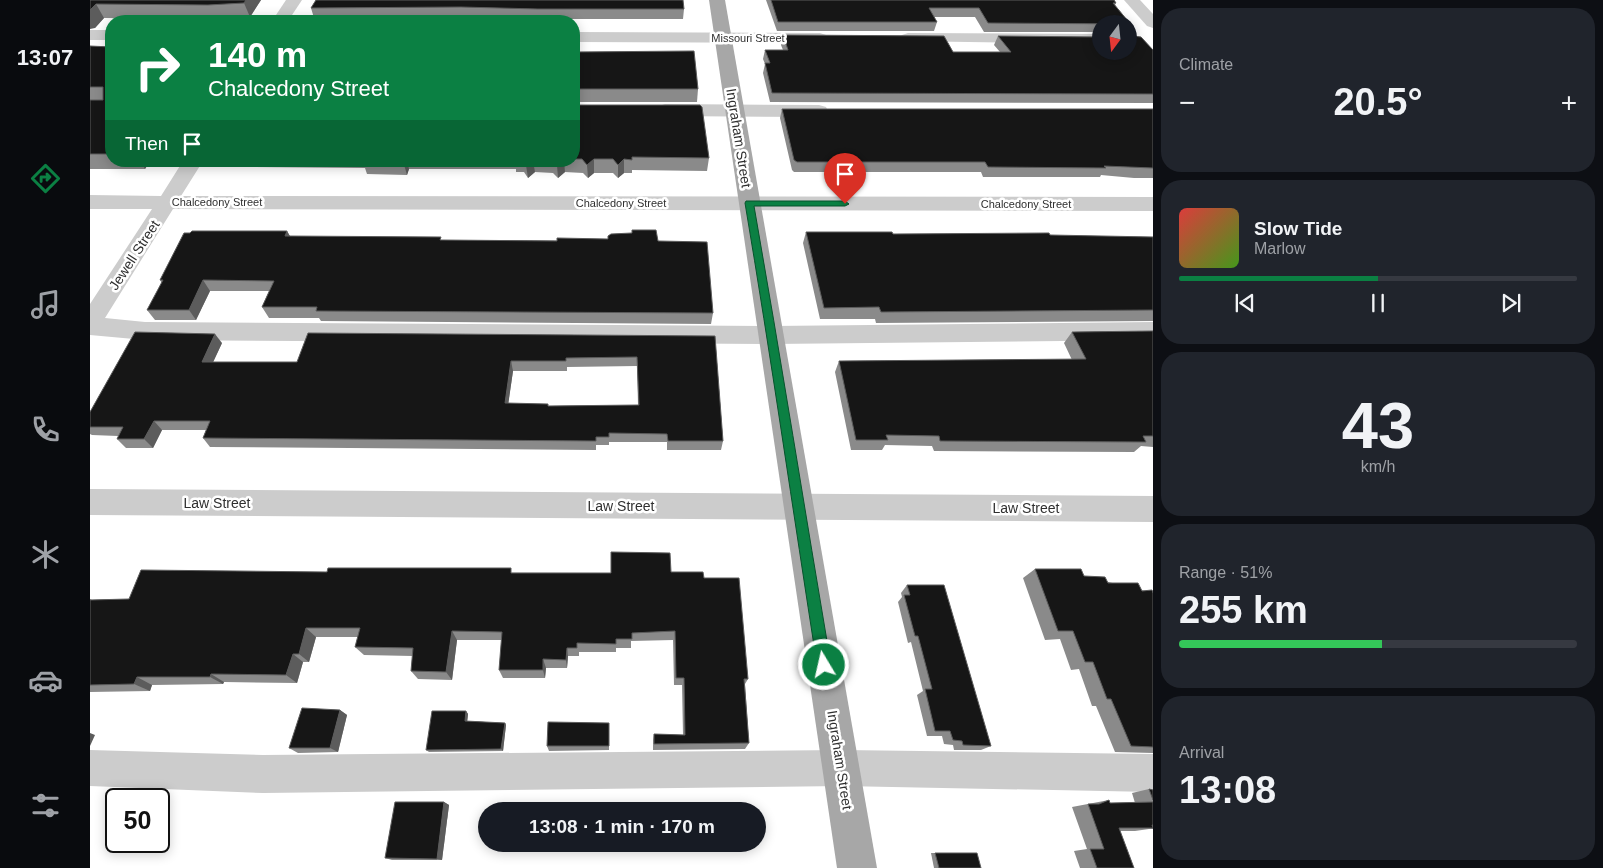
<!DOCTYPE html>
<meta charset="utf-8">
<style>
body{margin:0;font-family:Helvetica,sans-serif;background:#20242c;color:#f1f3f6;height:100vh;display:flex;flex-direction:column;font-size:19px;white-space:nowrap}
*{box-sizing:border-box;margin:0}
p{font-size:16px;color:#9ea1a6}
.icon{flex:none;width:28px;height:28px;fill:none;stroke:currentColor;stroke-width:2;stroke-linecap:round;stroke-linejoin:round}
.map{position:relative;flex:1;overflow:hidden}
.panel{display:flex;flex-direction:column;gap:8px;padding:8px;background:#0d0f14;width:450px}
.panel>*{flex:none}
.top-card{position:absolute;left:15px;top:15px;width:475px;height:152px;border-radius:20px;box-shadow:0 2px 12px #0003;background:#0b8043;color:#fff;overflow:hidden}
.needle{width:32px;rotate:195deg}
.controls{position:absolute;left:1002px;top:15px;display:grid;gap:10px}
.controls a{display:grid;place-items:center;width:45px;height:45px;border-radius:50%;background:#171b24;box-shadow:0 2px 12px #0003;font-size:25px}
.speed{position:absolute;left:15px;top:788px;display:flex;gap:10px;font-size:25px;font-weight:700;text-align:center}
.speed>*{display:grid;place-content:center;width:65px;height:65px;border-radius:50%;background:#171b24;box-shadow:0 2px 12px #0003;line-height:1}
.speed .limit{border:2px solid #111;border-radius:8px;background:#fff;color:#111}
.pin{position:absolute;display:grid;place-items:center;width:42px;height:42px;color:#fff;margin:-51px -21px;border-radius:50% 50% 50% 0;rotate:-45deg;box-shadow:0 0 5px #0007}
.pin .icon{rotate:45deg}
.me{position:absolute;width:55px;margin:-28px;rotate:351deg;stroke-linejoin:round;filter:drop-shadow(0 0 4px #0008)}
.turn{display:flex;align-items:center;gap:18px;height:105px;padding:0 20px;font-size:22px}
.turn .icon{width:65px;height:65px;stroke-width:2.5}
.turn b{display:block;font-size:35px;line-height:42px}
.then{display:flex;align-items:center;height:48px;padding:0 20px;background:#0003;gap:10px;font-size:19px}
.big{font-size:38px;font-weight:800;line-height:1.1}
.panel .widget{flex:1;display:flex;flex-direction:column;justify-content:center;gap:8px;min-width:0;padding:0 18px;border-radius:20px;background:#20242c}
.panel .dial{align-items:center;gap:0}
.dial b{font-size:65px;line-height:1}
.song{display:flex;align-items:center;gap:15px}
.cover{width:60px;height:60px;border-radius:8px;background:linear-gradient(135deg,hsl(0 70% 55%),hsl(100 70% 35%))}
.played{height:5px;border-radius:2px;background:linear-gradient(90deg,#0b8043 50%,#363941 50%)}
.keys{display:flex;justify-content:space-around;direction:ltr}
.heat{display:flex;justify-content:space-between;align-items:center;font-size:28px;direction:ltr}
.charge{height:8px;border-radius:4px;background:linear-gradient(90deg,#34c759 51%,#363941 0)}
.trip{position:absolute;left:388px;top:802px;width:288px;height:50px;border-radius:25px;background:#171b24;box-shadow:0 2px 12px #0003;font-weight:800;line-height:50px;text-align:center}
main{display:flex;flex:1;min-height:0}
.dock{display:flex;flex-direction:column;width:90px;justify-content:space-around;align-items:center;background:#090b0e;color:#9ea1a6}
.dock .icon{width:35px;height:35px}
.dock .current{color:#0b8043}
.dock b{font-size:22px;color:#f1f3f6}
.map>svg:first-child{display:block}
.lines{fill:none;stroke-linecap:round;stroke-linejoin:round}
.minor{fill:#ccc;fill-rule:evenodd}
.major{fill:#a7a7a7;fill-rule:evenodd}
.wall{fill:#8a8a8a;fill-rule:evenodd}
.shaded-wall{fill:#5c5c5c}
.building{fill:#161616;stroke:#5c5c5c;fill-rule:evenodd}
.route{fill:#0b8043;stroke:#07532c}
.labels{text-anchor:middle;stroke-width:5;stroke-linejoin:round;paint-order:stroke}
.far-street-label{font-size:11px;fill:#2f2f2f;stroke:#fff}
.street-label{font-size:14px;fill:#2f2f2f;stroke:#fff}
</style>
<main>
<nav class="dock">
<b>13:07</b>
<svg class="icon current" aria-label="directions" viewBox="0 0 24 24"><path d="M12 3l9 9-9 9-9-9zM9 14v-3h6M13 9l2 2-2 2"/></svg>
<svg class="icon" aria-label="music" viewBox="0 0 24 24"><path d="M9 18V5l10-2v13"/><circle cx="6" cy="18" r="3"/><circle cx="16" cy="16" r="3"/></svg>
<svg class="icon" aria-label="phone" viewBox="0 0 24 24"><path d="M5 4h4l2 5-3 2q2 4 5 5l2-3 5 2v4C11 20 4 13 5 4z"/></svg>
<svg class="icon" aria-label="climate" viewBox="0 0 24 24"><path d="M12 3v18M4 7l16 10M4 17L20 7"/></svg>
<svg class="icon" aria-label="car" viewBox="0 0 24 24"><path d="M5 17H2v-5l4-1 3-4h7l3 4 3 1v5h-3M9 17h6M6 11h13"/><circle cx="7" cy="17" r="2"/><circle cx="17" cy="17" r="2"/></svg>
<svg class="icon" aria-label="filters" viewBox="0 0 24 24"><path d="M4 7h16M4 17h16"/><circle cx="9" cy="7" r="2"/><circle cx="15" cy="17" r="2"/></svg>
</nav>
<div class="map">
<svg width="1063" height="868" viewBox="0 0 1063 868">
<rect width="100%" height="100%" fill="#fff"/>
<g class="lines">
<!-- minor -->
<g class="minor">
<polygon points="196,0 212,0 198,21 182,21"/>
<polygon points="1034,0 1050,0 1063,14 1063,28 1057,26"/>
<rect x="0" y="30" width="21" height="10"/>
<polygon points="484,32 730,33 736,35 738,38 736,41 730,43 484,42"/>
<polygon points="818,33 1011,34 1011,44 812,41 810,38 812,35"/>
<polygon points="575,104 729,105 736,107 738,111 736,115 729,117 575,116 569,114 566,110 569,106"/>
<polygon points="93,161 113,161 91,196 1063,197 1063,211 83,209 15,318 55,322 682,326 1063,322 1063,340 682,344 55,340 0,335 0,304 62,209 0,209 0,195 71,196"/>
<polygon points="0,489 1063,496 1063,522 0,515"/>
<polygon points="0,750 173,755 752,750 1063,754 1063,792 752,786 173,793 0,786"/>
</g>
<!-- major -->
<polygon class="major" points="619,0 635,0 787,868 747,868"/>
</g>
<!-- wall -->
<g class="wall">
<polygon points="0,0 171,0 160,17 125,19 14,18 5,28"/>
<polygon points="226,0 594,9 593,19 449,19 372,17 224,18 221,8"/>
<polygon points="676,0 1024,0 1026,3 1025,5 1042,26 1043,36 1051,37 1063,50 1063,103 680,102 673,73 675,64 673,59 675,50 693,50 691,45 693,35 854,36 863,52 910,52 904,45 908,36 1011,37 1011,51 1039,51 1039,24 1011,24 1011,32 894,32 885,17 844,17 847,22 844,31 687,31"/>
<polygon points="0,46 21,47 21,161 60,161 55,169 0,169"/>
<polygon points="484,52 608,89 607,102 484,102"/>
<polygon points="484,105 619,158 617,171 542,170 542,173 534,173 528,178 523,173 504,173 498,178 493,173 475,172 468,178 463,173 445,172 438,178 434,172 426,172 426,169 319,169 317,175 277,174 275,168 165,167 165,166 162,166 160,163 154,163 153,161 484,161"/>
<polygon points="692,109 1063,109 1063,178 1044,178 1011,175 1010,177 893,177 891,172 704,172 702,170 690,118"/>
<polygon points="197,231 200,236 352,240 568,241 623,313 621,324 231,321 229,318 179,318 172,307 179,291 120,291 106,320 65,320 57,310 72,283 70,280"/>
<polygon points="716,232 803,234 1063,237 1063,321 786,323 785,319 730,319 713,243"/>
<polygon points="1063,331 1063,447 1051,446 1044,452 844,451 842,446 795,445 792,450 761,450 745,372 749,361 982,360 974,343 982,332"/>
<path d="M625,336l8,105 -2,9h-54v-8h-58v3h-13v5l-386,-3 -7,-9 3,-8h-44l-9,18h-27l-9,-9 1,-3 -26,-1 -2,-1v-22l132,-69 -9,19h84zM547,366l1,39 -90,1 -40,-2 5,-33h54v-4z"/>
<polygon points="945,569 994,576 1063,593 1063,753 1025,752 1006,706 1002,706 989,669 981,670 970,639 955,640 933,578"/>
<polygon points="237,572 521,573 581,572 614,578 658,679 655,684 659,743 655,749 563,750 563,740 564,734 593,735 592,685 584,685 583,640 541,641 541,648 526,648 526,652 489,652 489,656 478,656 477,668 456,668 455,678 413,678 409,670 412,640 367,640 362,680 328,679 321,671 323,656 274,655 265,647 268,637 226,637 219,662 213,662 207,683 134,682 133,684 62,685 60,691 0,692 0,599 2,600 39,599"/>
<polygon points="817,585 901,746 891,750 864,750 863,745 854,744 852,736 837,736 827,695 833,691 821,642 818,643 808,602 812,597 811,593"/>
<polygon points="250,710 257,715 248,752 208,753 199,748"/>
<polygon points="376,711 378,714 377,721 415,723 416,725 413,751 339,752 336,750"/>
<polygon points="519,723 519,750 459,751 457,746"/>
<polygon points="1059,789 1063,790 1063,829 1059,829 1045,831 1030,831 1044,868 990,868 984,851 997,849 982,807 1019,800 1020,803 1045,803 1042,793"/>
<polygon points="354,802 359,805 352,860 302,860 295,858"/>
<polygon points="841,853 845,853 891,868 844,868"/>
</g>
<!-- shaded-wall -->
<g class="shaded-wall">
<polygon points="156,0 171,0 160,17 154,3"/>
<polygon points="6,4 14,18 5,28 0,29 0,10"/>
<polygon points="504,159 504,173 498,178 497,165"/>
<polygon points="534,159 534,173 528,178 528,165"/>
<polygon points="51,161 60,161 55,169"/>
<polygon points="313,161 317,161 319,169 317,175"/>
<polygon points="440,161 443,161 445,172 438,178 436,165"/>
<polygon points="471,161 474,161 475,172 468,178 467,165"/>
<polygon points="197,231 203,242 195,236"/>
<polygon points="113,280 120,291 106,320 99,310"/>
<polygon points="125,334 132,343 119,371 112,362"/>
<polygon points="421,361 423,371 417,413 415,403"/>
<polygon points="64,421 72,430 63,448 54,439"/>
<polygon points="216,628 226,637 219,662 209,654"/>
<polygon points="362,631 367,640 362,680 356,672"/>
<polygon points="477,648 478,656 477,668 476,660"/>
<polygon points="203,654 213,662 207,683 196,675"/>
<polygon points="453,659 456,668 455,678 453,670"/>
<polygon points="121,674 134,682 133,684 120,677"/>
<polygon points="47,677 62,685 60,691 44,684"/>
<polygon points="250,710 257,715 248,752 240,748"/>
<polygon points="376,711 378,714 377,724 375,721"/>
<polygon points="415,723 416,725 413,751 411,749"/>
<polygon points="0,733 5,735 0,746"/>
<polygon points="354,802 359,805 352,860 347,859"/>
</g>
<!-- building -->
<g class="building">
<polygon points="0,0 156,0 154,3 118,5 6,4 0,10"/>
<polygon points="226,0 593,0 594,9 448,9 371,7 221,8"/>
<polygon points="681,0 1024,0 1026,3 1023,3 1042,26 1043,36 1051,37 1063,50 1063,94 682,93 675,63 680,63 675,50 698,50 693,35 854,36 863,52 921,52 908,36 1011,37 1011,51 1039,51 1039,24 898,23 889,8 839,8 847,22 688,22"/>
<polygon points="0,46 21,47 21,154 0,154 0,100 13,100 13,87 0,87"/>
<polygon points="604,51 608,89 484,89 484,52"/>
<polygon points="484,105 610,105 612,107 619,158 542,157 542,160 534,159 528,165 523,159 504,159 497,165 492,159 484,159"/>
<polygon points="692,109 1063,109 1063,168 1014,166 1016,168 898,167 895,162 707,162 704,160"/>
<polygon points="434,161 440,161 436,165"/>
<polygon points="464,161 471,161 467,165"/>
<polygon points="542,230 566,230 568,241 617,242 623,313 226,311 227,307 172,307 184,281 113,280 99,310 57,310 73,280 70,280 94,233 100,233 102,231 197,231 195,236 351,237 350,240 467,241 467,238 518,239 518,236 521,234 542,233"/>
<polygon points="716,232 802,232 803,234 959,233 960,235 1063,237 1063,310 791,312 789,307 734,308"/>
<polygon points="1063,331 1063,436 1053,436 1056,442 850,441 849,436 796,435 798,440 766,440 749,361 996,359 982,332"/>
<path d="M45,332l80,2 -13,28h95l11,-29 407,3 8,105h-55l-1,-7 -58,-1v4h-13v4l-393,-3 7,-17h-56l-10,18h-27l6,-12h-33v-15zM547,357l2,48 -91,1v-2l-43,-1 6,-42h55v-3z"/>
<polygon points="521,552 580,553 581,572 613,572 614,578 649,578 658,679 654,679 659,743 564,744 564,734 595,735 594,678 586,678 585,631 542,633 542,639 526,639 526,644 487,643 487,648 477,648 476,660 453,659 453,670 409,670 412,632 362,631 356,672 321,671 323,648 265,647 270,628 216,628 209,654 203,654 196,675 121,674 120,677 47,677 44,684 0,685 0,600 39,599 51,570 237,572 238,568 421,568 421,573 521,573"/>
<polygon points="945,569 991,569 994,576 1015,577 1018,583 1048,583 1052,591 1062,590 1063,593 1063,747 1041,746 1021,699 1017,699 1003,662 995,662 983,631 968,631"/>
<polygon points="817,585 854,585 901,746 873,745 872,741 863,740 860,731 845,731 835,689 842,689 828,636 825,636 814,595 820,595"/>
<polygon points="212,708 250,710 240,748 199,748"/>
<polygon points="342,711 376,711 375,721 415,723 411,749 336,750"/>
<polygon points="458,722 519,723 519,746 457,746"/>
<polygon points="1059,789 1063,790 1063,800"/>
<polygon points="1019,800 1020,803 1063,802 1063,825 1062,825 1063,828 1029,828 1044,868 1007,868 1000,849 1014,849 998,804 1009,804"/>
<polygon points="305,802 354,802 347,859 295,858"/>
<polygon points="845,853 887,853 891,868 849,868"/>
</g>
<!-- route -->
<path class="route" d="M656,201h99l4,3 -4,2h-91c27,153 51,306 77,459l-2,5 -5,2 -5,-2 -2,-5c-24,-154 -46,-308 -72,-462z"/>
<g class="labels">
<!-- far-street labels -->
<g class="far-street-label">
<text x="658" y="42">Missouri Street</text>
<text x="127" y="206">Chalcedony Street</text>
<text x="531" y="207">Chalcedony Street</text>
<text x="936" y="208">Chalcedony Street</text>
</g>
<!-- street labels -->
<g class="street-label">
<text transform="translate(649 138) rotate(81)" y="5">Ingraham Street</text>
<text transform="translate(44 255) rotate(-57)" y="5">Jewell Street</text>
<text x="127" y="508">Law Street</text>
<text x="531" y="511">Law Street</text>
<text x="936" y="513">Law Street</text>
<text transform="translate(750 760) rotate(81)" y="5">Ingraham Street</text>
</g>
</g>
</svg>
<div class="controls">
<a><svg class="needle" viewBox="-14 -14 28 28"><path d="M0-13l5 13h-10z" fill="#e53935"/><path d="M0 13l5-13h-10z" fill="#9ea1a6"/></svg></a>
</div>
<div class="speed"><div class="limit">50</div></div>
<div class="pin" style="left:755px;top:204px;background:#d93025"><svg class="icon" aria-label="arrive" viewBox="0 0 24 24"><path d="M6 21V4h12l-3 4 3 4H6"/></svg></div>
<svg class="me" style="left:734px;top:665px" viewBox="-20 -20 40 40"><circle r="17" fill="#0b8043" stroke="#fff" stroke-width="3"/><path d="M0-11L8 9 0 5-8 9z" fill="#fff"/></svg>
<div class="trip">13:08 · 1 min · 170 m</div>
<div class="top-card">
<div class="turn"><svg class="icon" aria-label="right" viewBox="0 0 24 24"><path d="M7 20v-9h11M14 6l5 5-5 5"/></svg><div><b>140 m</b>Chalcedony Street</div></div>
<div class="then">Then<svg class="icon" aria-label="arrive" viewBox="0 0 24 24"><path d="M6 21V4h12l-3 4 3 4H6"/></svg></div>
</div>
</div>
<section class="panel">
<div class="widget"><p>Climate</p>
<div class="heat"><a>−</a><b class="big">20.5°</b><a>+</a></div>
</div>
<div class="widget">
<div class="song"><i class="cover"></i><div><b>Slow Tide</b><p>Marlow</p></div></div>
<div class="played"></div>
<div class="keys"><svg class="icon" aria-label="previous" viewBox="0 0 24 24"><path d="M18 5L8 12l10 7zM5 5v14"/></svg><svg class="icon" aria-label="pause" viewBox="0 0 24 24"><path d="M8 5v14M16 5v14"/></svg><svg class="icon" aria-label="next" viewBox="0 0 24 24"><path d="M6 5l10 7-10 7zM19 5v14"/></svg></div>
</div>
<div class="widget dial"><b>43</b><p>km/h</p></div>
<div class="widget"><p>Range · 51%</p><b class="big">255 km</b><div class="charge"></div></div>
<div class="widget"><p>Arrival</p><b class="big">13:08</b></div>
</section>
</main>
